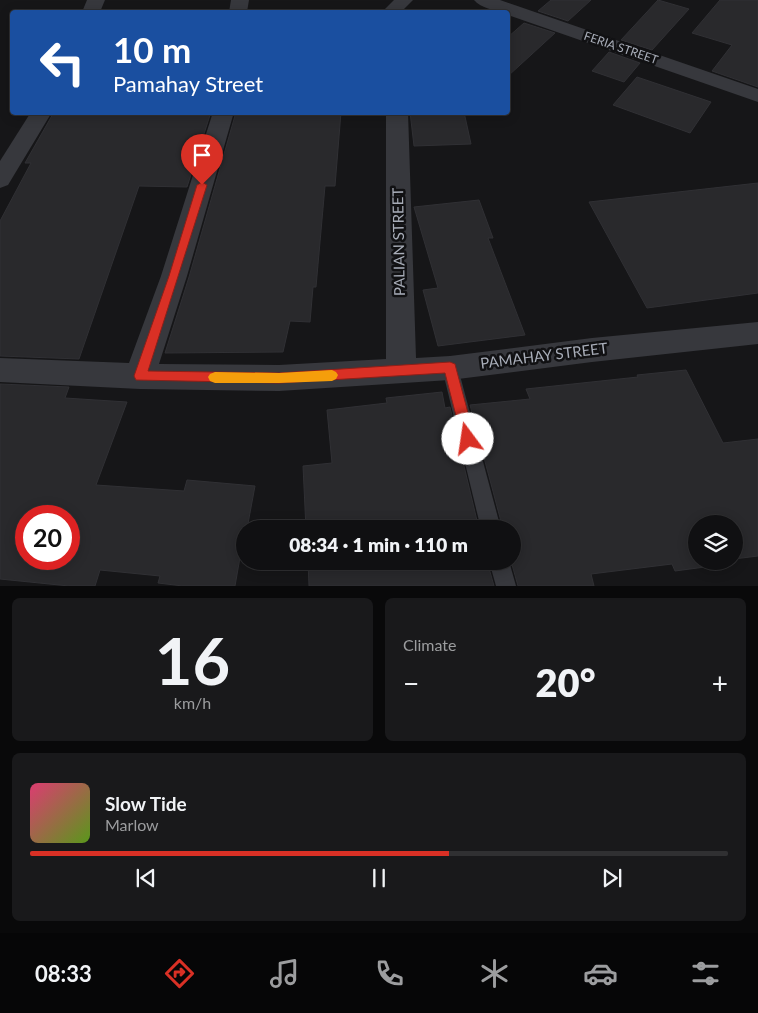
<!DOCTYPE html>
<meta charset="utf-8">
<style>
body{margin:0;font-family:Lato,sans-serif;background:#19191b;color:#f1f3f6;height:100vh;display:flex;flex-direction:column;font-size:19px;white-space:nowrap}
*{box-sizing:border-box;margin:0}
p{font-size:16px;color:#9c9d9f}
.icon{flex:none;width:28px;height:28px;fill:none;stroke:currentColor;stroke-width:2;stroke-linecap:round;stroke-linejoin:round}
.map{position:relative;height:586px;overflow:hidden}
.drawer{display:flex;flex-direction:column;gap:12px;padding:12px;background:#09090a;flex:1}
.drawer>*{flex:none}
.banner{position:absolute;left:10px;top:10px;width:500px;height:105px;border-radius:5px;box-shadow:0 2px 12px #0003,0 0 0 1px #303032;background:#1a4fa0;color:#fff;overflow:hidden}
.tools{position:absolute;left:688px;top:515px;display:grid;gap:10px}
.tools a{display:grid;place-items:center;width:55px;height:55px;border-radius:50%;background:#101012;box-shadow:0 2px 12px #0003,0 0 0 1px #303032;font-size:25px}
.speed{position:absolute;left:15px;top:505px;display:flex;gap:10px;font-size:25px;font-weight:700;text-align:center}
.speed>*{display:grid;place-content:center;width:65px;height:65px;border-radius:50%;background:#101012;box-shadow:0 2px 12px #0003,0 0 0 1px #303032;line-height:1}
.speed .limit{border:8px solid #d22;background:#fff;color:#111}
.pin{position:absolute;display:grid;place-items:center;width:42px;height:42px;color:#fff;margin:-51px -21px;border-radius:50% 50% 50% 0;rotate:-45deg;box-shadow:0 0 5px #0007}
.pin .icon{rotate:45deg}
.me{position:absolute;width:55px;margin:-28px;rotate:346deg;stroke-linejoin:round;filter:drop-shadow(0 0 4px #0008)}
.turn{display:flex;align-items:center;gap:18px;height:105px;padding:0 20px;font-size:22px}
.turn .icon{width:65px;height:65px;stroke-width:2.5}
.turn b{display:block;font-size:35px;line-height:42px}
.big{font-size:38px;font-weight:800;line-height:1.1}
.drawer .tile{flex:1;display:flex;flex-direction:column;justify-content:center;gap:8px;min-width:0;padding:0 18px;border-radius:8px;background:#19191b}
.drawer .dial{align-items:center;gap:0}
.dial b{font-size:65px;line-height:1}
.song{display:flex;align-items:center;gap:15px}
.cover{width:60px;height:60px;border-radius:8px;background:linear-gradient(135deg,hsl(340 70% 55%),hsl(90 70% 35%))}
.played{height:5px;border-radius:2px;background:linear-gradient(90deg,#d93025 60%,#303032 60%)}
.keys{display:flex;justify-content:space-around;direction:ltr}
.heat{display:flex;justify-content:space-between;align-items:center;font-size:28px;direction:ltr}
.drawer .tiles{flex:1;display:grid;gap:12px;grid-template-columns:1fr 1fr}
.tile:last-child{grid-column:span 2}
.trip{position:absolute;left:236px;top:520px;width:285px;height:50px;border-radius:25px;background:#101012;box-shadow:0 2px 12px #0003,0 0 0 1px #303032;font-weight:800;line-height:50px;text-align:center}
.dock{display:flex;height:80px;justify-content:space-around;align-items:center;background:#060607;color:#9c9d9f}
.dock .icon{width:35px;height:35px}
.dock .selected{color:#d93025}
.dock b{font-size:22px;color:#f1f3f6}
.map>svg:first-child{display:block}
.building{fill:#29292c;stroke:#303034;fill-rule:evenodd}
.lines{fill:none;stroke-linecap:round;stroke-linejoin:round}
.service{fill:#37383d;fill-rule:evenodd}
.minor{fill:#37383d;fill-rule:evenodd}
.route{fill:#d93025;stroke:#8d1f18}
.slow{fill:#f59e0b}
.labels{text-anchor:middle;stroke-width:5;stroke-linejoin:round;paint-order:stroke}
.far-street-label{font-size:12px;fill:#a8adb8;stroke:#111113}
.street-label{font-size:15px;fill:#a8adb8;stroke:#111113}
</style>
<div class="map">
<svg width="758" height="586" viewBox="0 0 758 586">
<rect width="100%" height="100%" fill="#161618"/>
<!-- building -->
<g class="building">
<polygon points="551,0 591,0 568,21 538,11"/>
<polygon points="658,0 689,9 652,50 621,40"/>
<polygon points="720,0 758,0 758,87 712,71 732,45 692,33"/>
<polygon points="524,23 555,33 508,76 508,37"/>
<polygon points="609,52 640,63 624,82 592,71"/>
<polygon points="637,77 711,102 690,133 613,105"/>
<polygon points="54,112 211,112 187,187 139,186 79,359 0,356 0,221 31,163 25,163"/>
<polygon points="236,112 341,112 335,186 325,186 316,287 313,287 310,322 290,321 283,352 165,353 189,277"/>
<polygon points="410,112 464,112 471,144 414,146"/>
<polygon points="758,183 758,293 647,308 589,202"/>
<polygon points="479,200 493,238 488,238 525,335 438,346 423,290 438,288 414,207"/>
<polygon points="686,370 723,443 758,439 758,556 734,559 734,524 696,524 696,561 734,561 735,563 675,571 672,564 591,574 594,586 518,586 511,561 512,529 503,529 470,405 530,399 526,389 638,377 637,375"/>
<path d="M0,384l69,3 -4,11 62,4 -31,83 88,6 3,-11 68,6 -8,43h-2l-10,57h-52l-25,-3 2,-7 -60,-6 -5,16h-26l-69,-7zM26,516h43v43h-43z"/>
<polygon points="442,392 445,408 450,407 479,529 306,529 303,466 332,463 327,410 387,403 386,398"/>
<polygon points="308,561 487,561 494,586 309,586"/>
</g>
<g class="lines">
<!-- service -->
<g class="service">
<polygon points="450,361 456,363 458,368 501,529 481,529 442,368 444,363"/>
<polygon points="489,561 509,561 516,586 496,586"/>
</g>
<!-- minor -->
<g class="minor">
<polygon points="87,0 105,0 100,12 82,12"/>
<polygon points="231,0 249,0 247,12 229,12"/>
<polygon points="394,0 413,0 401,12 382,12"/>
<path d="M474,0h26l258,89v13l-250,-87v-3c-10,0 -28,-4 -34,-12z"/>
<polygon points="31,112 52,112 8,185 0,188 0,161"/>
<polygon points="213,112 234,112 187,276 159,364 279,365 386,359 386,112 408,112 416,358 450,356 592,338 758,322 758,344 592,362 450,380 279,391 140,389 0,382 0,358 129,363 161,276"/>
</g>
</g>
<!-- route -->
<polygon class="route" points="202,182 207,185 148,371 279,373 450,362 455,364 456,368 475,439 473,443 468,445 464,443 462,439 445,373 279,383 136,380 134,376 169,276 197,185"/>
<!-- slow -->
<polygon class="slow" points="332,370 336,372 338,375 336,379 332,381 279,383 215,383 210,381 208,377 210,374 215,372 279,373"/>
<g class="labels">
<!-- far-street labels -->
<g class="far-street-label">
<text transform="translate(621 48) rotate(19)" y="4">FERIA STREET</text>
</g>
<!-- street labels -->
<g class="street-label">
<text transform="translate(399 242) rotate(-91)" y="5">PALIAN STREET</text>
<text transform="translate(544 356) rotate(-7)" y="5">PAMAHAY STREET</text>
</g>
</g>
</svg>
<div class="tools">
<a><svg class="icon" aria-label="layers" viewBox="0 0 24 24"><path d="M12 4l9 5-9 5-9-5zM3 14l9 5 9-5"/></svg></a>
</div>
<div class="speed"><div class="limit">20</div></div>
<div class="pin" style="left:202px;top:185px;background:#d93025"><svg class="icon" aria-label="arrive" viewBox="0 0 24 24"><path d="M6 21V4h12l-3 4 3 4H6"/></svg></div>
<svg class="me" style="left:468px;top:439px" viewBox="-20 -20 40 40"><circle r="19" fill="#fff"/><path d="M0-13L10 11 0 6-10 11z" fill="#d93025"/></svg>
<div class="trip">08:34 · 1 min · 110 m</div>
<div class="banner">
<div class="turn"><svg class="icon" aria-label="left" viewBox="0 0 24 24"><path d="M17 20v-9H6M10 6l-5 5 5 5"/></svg><div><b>10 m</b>Pamahay Street</div></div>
</div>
</div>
<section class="drawer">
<div class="tiles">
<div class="tile dial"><b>16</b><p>km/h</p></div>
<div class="tile"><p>Climate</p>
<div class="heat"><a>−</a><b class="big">20°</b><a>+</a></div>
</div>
<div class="tile">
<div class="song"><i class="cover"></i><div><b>Slow Tide</b><p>Marlow</p></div></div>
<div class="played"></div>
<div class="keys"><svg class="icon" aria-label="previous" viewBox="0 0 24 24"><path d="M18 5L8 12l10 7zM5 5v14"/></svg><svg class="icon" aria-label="pause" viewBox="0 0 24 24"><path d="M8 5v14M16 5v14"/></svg><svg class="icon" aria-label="next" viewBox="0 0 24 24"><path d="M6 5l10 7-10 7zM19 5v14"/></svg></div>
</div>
</div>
</section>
<nav class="dock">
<b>08:33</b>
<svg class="icon selected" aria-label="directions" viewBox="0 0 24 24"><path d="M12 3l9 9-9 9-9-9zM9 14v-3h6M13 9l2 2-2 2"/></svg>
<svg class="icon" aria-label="music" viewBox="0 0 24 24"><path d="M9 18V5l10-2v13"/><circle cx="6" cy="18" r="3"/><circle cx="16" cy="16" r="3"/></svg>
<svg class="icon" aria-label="phone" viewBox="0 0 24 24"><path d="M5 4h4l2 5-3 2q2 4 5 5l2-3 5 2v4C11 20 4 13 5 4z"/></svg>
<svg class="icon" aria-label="climate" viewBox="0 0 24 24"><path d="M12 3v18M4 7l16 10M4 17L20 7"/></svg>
<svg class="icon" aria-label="car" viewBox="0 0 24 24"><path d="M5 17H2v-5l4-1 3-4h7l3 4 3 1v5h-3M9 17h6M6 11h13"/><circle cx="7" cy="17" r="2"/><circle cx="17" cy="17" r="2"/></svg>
<svg class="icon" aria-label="filters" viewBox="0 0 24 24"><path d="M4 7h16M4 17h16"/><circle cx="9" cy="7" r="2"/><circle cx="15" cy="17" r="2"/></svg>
</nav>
